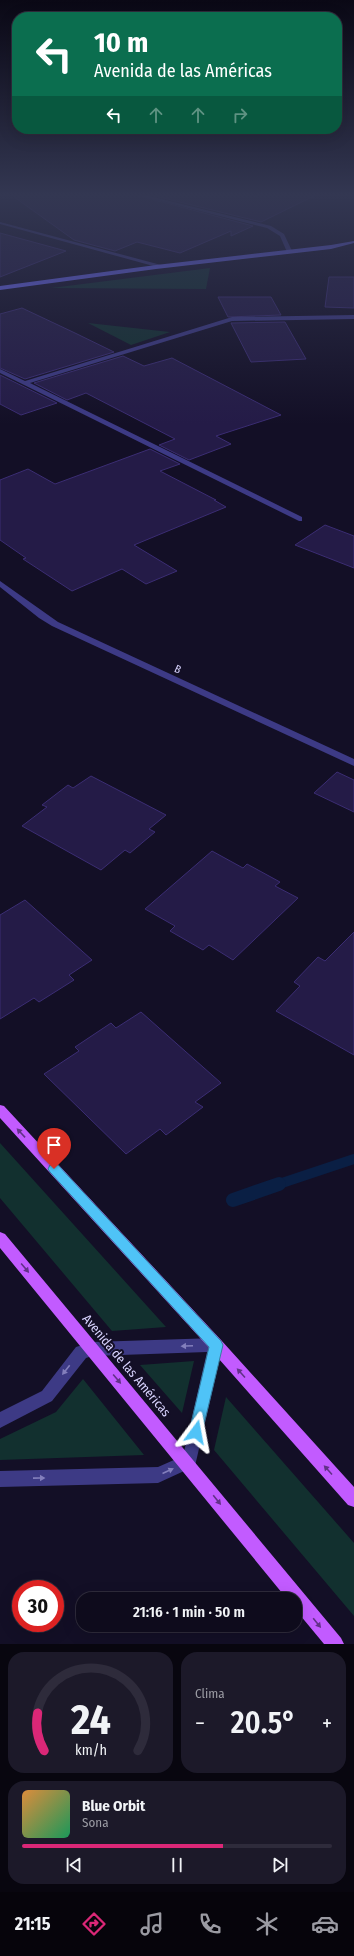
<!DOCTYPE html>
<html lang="es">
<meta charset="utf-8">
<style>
body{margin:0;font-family:"Fira Sans Condensed",sans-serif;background:#1c1929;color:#f1f3f6;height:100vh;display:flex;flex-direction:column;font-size:15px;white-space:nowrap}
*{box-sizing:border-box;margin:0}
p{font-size:13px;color:#9b9ba3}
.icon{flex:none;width:22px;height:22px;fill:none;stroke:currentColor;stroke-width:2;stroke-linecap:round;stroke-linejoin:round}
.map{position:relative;height:1644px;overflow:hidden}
.drawer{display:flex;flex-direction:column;gap:8px;padding:8px;background:#08060f;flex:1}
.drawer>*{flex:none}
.guide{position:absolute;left:12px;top:12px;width:330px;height:122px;border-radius:16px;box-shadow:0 4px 16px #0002,0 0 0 1px #2e2b3b;background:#0b6e4f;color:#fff;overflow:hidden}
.speed{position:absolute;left:12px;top:1580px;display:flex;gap:8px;font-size:20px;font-weight:700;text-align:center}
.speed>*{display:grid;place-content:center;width:52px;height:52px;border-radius:50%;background:#0e0b1c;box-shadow:0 4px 16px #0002,0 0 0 1px #2e2b3b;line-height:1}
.speed .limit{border:6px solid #d22;background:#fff;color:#111}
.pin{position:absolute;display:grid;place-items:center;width:34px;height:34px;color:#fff;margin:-41px -17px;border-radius:50% 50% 50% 0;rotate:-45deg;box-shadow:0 0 4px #0007}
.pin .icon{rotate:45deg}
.me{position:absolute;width:44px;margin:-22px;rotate:13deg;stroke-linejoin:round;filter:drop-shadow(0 0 3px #0008)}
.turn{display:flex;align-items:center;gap:14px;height:84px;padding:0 16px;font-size:18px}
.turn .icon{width:52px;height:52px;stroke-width:2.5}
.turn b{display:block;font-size:28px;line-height:34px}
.lanes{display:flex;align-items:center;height:38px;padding:0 16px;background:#0003;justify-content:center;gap:20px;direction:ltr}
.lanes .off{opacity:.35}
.big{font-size:30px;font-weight:600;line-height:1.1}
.drawer .card{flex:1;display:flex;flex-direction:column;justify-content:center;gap:6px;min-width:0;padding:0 14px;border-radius:16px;background:#1c1929}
.drawer .dial{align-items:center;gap:0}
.dial svg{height:104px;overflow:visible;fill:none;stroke:#2e2b3b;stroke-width:7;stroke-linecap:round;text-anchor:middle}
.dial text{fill:#f1f3f6;stroke:none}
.song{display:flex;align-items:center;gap:12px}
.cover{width:48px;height:48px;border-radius:6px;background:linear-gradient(135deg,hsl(30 70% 55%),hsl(150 70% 35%))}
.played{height:4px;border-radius:2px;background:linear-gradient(90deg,#db2777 65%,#2e2b3b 65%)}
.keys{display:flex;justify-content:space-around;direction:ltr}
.heat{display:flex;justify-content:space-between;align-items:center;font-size:22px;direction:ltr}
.drawer .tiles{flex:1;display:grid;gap:8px;grid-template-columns:1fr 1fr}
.card:last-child{grid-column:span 2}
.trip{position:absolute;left:76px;top:1592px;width:226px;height:40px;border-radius:16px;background:#0e0b1c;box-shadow:0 4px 16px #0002,0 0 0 1px #2e2b3b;font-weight:600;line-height:40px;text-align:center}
.menu{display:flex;height:64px;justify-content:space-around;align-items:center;background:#06040b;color:#9b9ba3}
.menu .icon{width:28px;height:28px}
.menu .current{color:#db2777}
.menu b{font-size:18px;color:#f1f3f6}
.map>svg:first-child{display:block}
.green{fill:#12302f}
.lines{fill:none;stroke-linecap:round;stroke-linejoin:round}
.stream-far1{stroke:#0a1f44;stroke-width:10}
.stream{stroke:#0a1f44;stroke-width:14}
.building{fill:#241b47;stroke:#3b2d73}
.street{fill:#3d3a85;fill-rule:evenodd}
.secondary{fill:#6f6bff;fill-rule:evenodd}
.primary{fill:#c25bff;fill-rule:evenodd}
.oneway{fill:#623188}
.oneway2{fill:#837fbc}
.route{fill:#4fc3f7;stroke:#337fa1}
.labels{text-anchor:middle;stroke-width:4;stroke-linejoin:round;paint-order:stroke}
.street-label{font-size:11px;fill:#d9d4ff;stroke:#130f26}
.near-street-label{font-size:13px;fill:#d9d4ff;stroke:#130f26}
</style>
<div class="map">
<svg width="354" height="1644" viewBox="0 0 354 1644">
<rect width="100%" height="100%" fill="#130f26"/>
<!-- green -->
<g class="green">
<polygon points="210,268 206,289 51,288"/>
<polygon points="88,323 170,332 131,345"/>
<polygon points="0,1143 166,1327 112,1331 0,1198"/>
<polygon points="194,1361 182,1413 140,1365"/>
<polygon points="83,1379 144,1455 0,1460 0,1439 56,1412"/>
<polygon points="226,1397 354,1543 354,1616 214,1450"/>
</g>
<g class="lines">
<!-- stream-far1 -->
<polyline class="stream-far1" points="276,1185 354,1159"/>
<!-- stream -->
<polyline class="stream" points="233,1200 279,1184"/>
</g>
<!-- building -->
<g class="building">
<polygon points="10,194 132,194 253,226 231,236 231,231 180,253 137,242 115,251 74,240"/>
<polygon points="147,194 318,194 261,222"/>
<polygon points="0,233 66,251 0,277"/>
<polygon points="329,277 354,277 354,308 325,307"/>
<polygon points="218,297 271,297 281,315 228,317"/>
<polygon points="22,308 75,333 114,352 25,379 0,368 0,314"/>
<polygon points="285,322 306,359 251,362 231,323"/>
<polygon points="123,356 144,366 172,358 281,415 216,436 231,444 189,460 159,445 175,439 86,393 67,400 34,383"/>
<polygon points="0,375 57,403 21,415 0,404"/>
<polygon points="150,449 180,464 160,471 216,500 214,500 226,507 134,545 177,571 146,584 122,569 72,591 23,559 26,558 0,540 0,480 28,469 55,484"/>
<polygon points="325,525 354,536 354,568 295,545"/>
<polygon points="337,772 354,780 354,812 314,793"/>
<polygon points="91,776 166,815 149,829 155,832 130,853 125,850 101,870 22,826 47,807 42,805 68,785 73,788"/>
<polygon points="212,851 243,868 247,864 280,882 275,886 298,898 233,960 209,945 203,950 170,931 175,926 145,909"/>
<polygon points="25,900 92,960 69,975 74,980 39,1002 34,998 0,1019 0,915"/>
<polygon points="354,932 354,1055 276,1011 300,986 294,982 318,957 325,961"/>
<polygon points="141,1012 221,1083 195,1102 203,1107 166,1135 160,1129 126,1154 44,1074 79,1051 75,1047 111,1023 116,1028"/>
</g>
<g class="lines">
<!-- street -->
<g class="street">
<polygon points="133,194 141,194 271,226 284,234 292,251 287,252 280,236 267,228"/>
<polygon points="0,222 161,265 162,266 157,267 0,224"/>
<polygon points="354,315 354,319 232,321 30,383 302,517 302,521 299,521 0,373 0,369 25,381 232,317"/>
<polygon points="0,581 58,622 354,759 354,766 52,626 39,618 0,587"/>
<polygon points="216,1338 221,1340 223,1345 195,1466 158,1483 0,1487 0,1471 158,1467 183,1456 207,1352 92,1356 86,1358 52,1401 0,1428 0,1412 42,1391 76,1347 92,1342"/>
</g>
<!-- secondary -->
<polygon class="secondary" points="354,241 354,243 331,249 156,269 0,290 0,286 156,265 331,245"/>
<!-- primary -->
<g class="primary">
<polygon points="0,1105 4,1106 221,1340 354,1487 354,1507 348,1505 211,1350 0,1118"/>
<polygon points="0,1232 5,1234 341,1638 344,1644 324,1644 295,1609 295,1599 287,1599 0,1248"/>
</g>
</g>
<!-- one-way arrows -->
<defs><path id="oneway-solid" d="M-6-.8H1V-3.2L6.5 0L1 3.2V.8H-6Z"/></defs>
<g class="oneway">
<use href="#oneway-solid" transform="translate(21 1133) rotate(-133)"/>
<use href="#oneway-solid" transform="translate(25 1268) rotate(50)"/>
<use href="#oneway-solid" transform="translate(241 1373) rotate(-132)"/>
<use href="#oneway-solid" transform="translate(117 1379) rotate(50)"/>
<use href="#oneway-solid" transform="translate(328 1470) rotate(-132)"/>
<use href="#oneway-solid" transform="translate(217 1500) rotate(51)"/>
<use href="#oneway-solid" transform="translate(317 1623) rotate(51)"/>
</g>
<g class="oneway2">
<use href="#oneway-solid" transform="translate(187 1346) rotate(178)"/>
<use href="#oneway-solid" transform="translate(66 1370) rotate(128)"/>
<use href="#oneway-solid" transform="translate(168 1471) rotate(-24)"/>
<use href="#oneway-solid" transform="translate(39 1478) rotate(-1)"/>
</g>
<!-- sky -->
<linearGradient id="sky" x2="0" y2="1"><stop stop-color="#0a0815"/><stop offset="0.46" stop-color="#333752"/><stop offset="1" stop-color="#333752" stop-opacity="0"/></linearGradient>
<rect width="354" height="424" fill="url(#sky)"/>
<!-- route -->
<polygon class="route" points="54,1164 58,1165 221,1341 223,1345 201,1437 196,1439 191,1437 189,1432 209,1347 50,1172 48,1169 50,1165"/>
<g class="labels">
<!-- street labels -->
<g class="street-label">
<text transform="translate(178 669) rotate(25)" y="4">B</text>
</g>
<!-- near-street labels -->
<g class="near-street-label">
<text transform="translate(127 1365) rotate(50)" y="5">Avenida de las Américas</text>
</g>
</g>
</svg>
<div class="speed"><div class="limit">30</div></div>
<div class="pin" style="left:54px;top:1169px;background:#d93025"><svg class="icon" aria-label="arrive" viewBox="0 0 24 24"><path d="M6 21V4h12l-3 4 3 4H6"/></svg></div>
<svg class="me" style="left:196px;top:1432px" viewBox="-20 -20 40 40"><path d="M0-17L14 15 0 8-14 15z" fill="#4fc3f7" stroke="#fff" stroke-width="4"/></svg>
<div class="trip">21:16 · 1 min · 50 m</div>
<div class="guide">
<div class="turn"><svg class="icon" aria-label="left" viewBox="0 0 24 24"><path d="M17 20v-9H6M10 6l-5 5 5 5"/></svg><div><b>10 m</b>Avenida de las Américas</div></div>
<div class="lanes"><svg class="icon" aria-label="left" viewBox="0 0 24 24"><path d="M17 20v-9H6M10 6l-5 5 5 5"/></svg><svg class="icon off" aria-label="ahead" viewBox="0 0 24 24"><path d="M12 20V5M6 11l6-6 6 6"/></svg><svg class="icon off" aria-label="ahead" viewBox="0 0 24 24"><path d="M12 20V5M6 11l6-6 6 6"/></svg><svg class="icon off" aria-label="right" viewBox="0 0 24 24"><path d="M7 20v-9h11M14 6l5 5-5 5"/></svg></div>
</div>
</div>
<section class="drawer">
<div class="tiles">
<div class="card dial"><svg viewBox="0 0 100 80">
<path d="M14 69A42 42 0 1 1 86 69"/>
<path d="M14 69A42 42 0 0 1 9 40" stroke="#db2777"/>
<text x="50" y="56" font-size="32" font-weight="700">24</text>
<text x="50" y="72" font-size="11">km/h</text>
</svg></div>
<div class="card"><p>Clima</p>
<div class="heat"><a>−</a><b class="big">20.5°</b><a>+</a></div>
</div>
<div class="card">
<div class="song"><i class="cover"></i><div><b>Blue Orbit</b><p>Sona</p></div></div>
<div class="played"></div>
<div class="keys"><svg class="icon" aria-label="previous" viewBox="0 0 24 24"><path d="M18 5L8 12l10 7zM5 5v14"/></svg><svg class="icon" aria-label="pause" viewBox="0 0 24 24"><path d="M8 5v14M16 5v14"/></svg><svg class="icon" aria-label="next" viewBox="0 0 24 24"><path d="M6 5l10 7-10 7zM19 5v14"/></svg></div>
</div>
</div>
</section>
<nav class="menu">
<b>21:15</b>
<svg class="icon current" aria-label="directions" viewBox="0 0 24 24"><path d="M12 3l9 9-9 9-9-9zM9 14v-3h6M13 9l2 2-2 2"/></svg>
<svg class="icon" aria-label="music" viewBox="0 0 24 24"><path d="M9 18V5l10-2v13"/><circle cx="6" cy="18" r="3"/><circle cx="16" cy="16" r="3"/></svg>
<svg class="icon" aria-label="phone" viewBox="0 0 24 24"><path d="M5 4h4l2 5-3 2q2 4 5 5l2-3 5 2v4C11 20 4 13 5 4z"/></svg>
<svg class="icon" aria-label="climate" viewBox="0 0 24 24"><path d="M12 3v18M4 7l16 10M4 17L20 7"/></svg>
<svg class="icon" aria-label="car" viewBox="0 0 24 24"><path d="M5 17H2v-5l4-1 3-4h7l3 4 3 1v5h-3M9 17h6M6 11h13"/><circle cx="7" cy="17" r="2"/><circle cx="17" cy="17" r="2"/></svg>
</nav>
